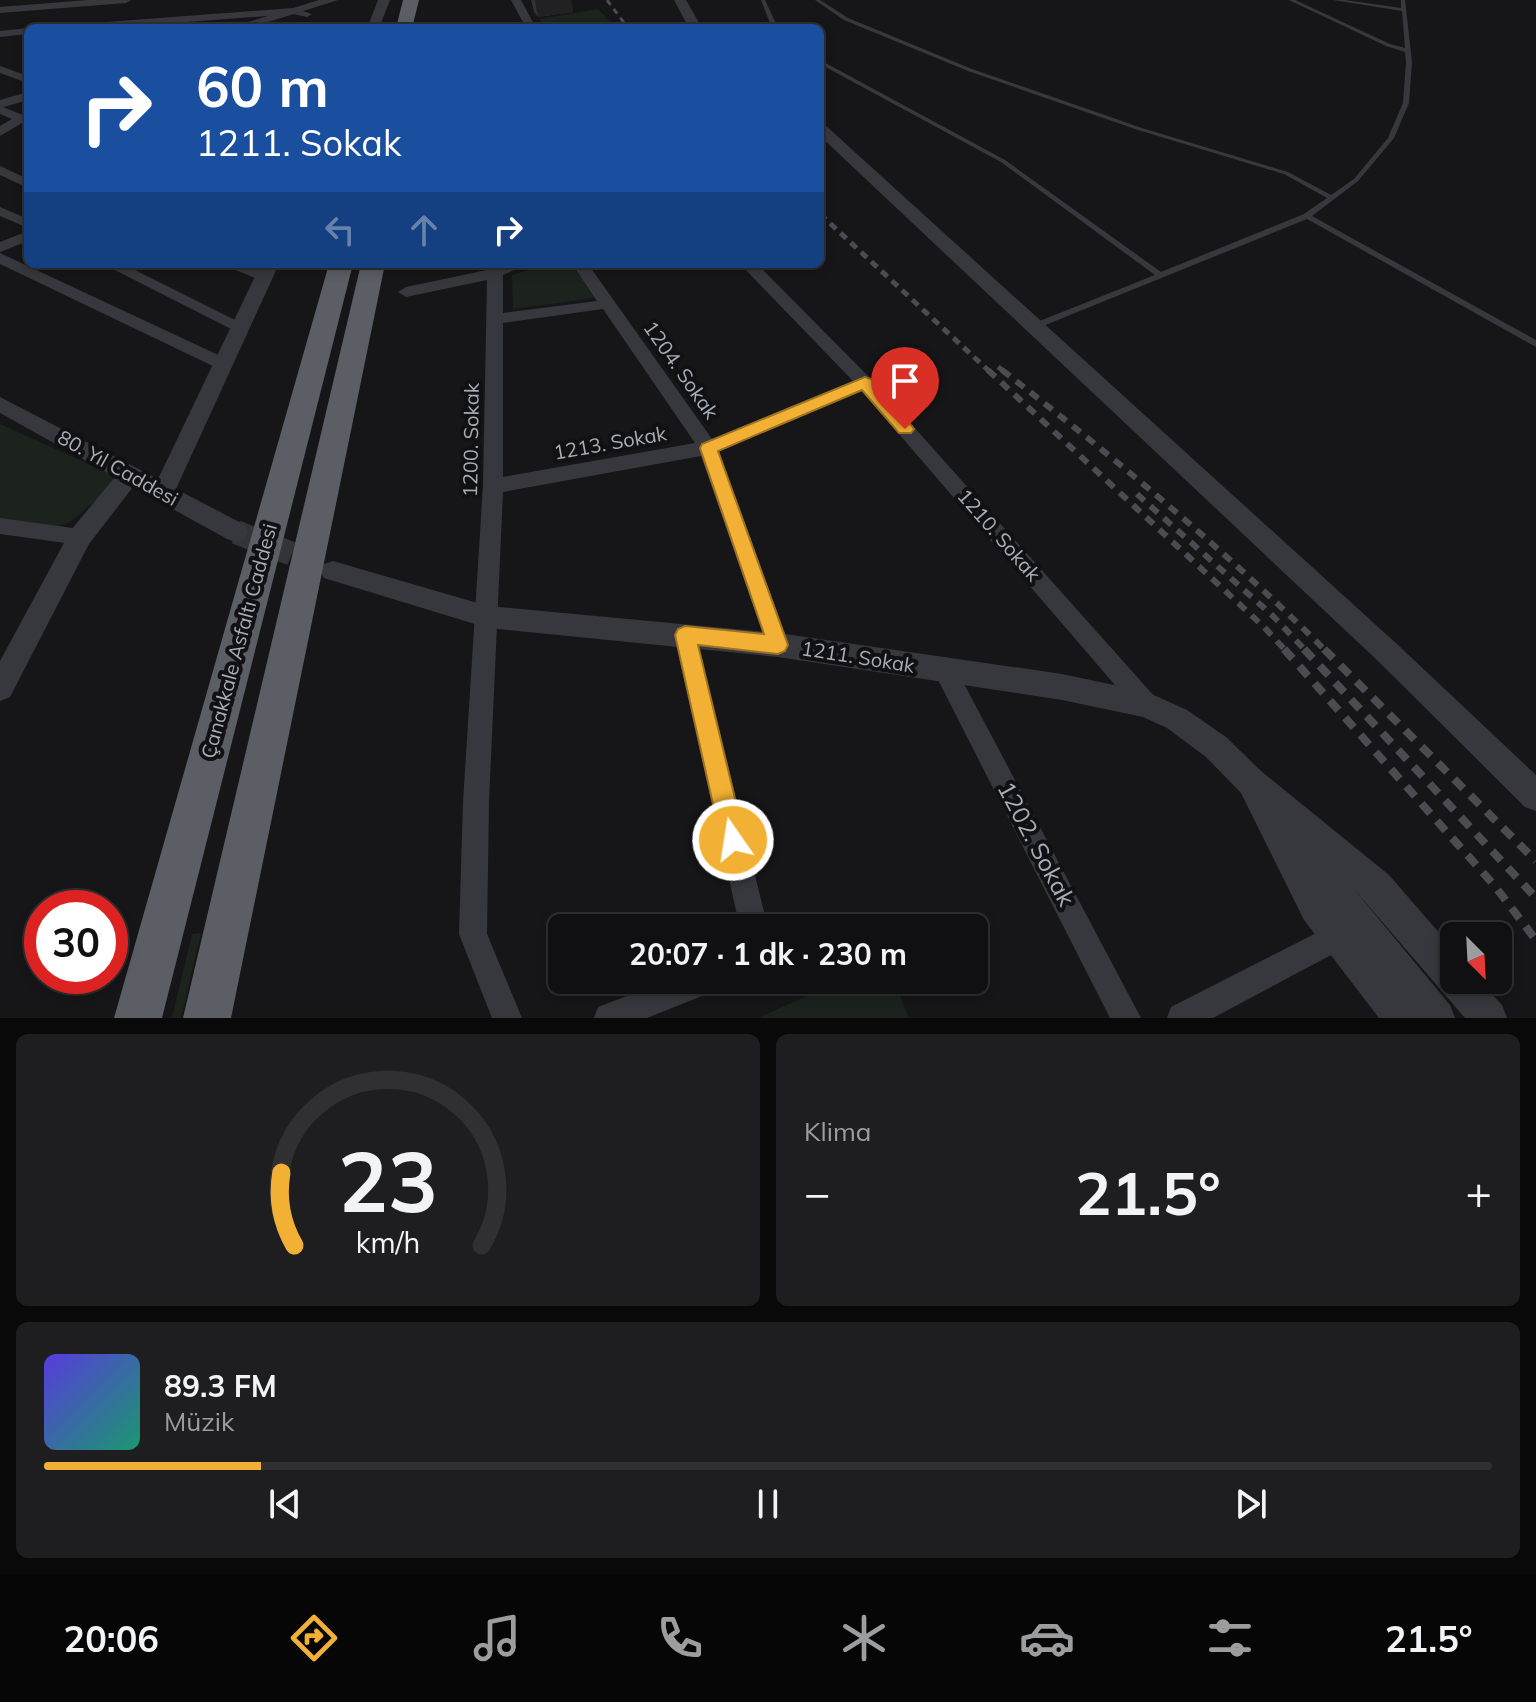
<!DOCTYPE html>
<html lang="tr">
<meta charset="utf-8">
<style>
body{margin:0;font-family:Mulish,sans-serif;background:#1e1e20;color:#f1f3f6;height:100vh;display:flex;flex-direction:column;font-size:30px;white-space:nowrap}
*{box-sizing:border-box;margin:0}
p{font-size:26px;color:#9c9d9f}
.icon{flex:none;width:44px;height:44px;fill:none;stroke:currentColor;stroke-width:2;stroke-linecap:round;stroke-linejoin:round}
.map{position:relative;height:1018px;overflow:hidden}
.sheet{display:flex;flex-direction:column;gap:16px;padding:16px;background:#09090a;flex:1}
.sheet>*{flex:none}
.hud{position:absolute;left:24px;top:24px;width:800px;height:244px;border-radius:12px;box-shadow:0 4px 12px #0003,0 0 0 2px #303032;background:#1a4fa0;color:#fff;overflow:hidden}
.needle{width:52px;rotate:156deg}
.fabs{position:absolute;left:1440px;top:922px;display:grid;gap:16px}
.fabs a{display:grid;place-items:center;width:72px;height:72px;border-radius:12px;background:#101012;box-shadow:0 4px 12px #0003,0 0 0 2px #303032;font-size:40px}
.speed{position:absolute;left:24px;top:890px;display:flex;gap:16px;font-size:40px;font-weight:700;text-align:center}
.speed>*{display:grid;place-content:center;width:104px;height:104px;border-radius:50%;background:#101012;box-shadow:0 4px 12px #0003,0 0 0 2px #303032;line-height:1}
.speed .limit{border:12px solid #d22;background:#fff;color:#111}
.pin{position:absolute;display:grid;place-items:center;width:68px;height:68px;color:#fff;margin:-82px -34px;border-radius:50% 50% 50% 0;rotate:-45deg;box-shadow:0 0 8px #0007}
.pin .icon{rotate:45deg}
.me{position:absolute;width:88px;margin:-44px;rotate:347deg;stroke-linejoin:round;filter:drop-shadow(0 0 6px #0008)}
.turn{display:flex;align-items:center;gap:28px;height:168px;padding:0 40px;font-size:36px}
.turn .icon{width:104px;height:104px;stroke-width:2.5}
.turn b{display:block;font-size:56px;line-height:68px}
.lanes{display:flex;align-items:center;height:76px;padding:0 40px;background:#0003;justify-content:center;gap:40px;direction:ltr}
.lanes .off{opacity:.35}
.big{font-size:60px;font-weight:700;line-height:1.1}
.sheet .tile{flex:1;display:flex;flex-direction:column;justify-content:center;gap:12px;min-width:0;padding:0 28px;border-radius:12px;background:#1e1e20}
.sheet .dial{align-items:center;gap:0}
.dial svg{height:208px;overflow:visible;fill:none;stroke:#303032;stroke-width:7;stroke-linecap:round;text-anchor:middle}
.dial text{fill:#f1f3f6;stroke:none}
.song{display:flex;align-items:center;gap:24px}
.cover{width:96px;height:96px;border-radius:12px;background:linear-gradient(135deg,hsl(250 70% 55%),hsl(160 70% 35%))}
.played{height:8px;border-radius:4px;background:linear-gradient(90deg,#f2b134 15%,#303032 15%)}
.keys{display:flex;justify-content:space-around;direction:ltr}
.heat{display:flex;justify-content:space-between;align-items:center;font-size:44px;direction:ltr}
.sheet .tiles{flex:1;display:grid;gap:16px;grid-template-columns:1fr 1fr}
.tile:last-child{grid-column:span 2}
.trip{position:absolute;left:548px;top:914px;width:440px;height:80px;border-radius:12px;background:#101012;box-shadow:0 4px 12px #0003,0 0 0 2px #303032;font-weight:700;line-height:80px;text-align:center}
.tab-bar{display:flex;height:128px;justify-content:space-around;align-items:center;background:#060607;color:#9c9d9f}
.tab-bar .icon{width:56px;height:56px}
.tab-bar .current{color:#f2b134}
.tab-bar b{font-size:36px;color:#f1f3f6}
.map>svg:first-child{display:block}
.green{fill:#1c231d}
.lines{fill:none;stroke-linecap:round;stroke-linejoin:round}
.tertiary-tunnel{stroke:#333438;stroke-width:24;stroke-dasharray:24 12;stroke-linecap:butt}
.service{fill:#37383d;fill-rule:evenodd}
.minor{fill:#37383d;fill-rule:evenodd}
.tertiary{fill:#37383d;fill-rule:evenodd}
.trunk{fill:#5b5e65;fill-rule:evenodd}
.rail-far3{stroke:#4a4c52;stroke-width:3;stroke-dasharray:6 5;stroke-linecap:butt}
.rail-far2{stroke:#4a4c52;stroke-width:5;stroke-dasharray:8 6;stroke-linecap:butt}
.rail-far1{stroke:#4a4c52;stroke-width:6;stroke-dasharray:10 8;stroke-linecap:butt}
.rail{stroke:#4a4c52;stroke-width:8;stroke-dasharray:13 10;stroke-linecap:butt}
.wall{fill:#323236}
.shaded-wall{fill:#212124}
.route{fill:#f2b134;stroke:#9d7322;stroke-width:2}
.labels{text-anchor:middle;stroke-width:8;stroke-linejoin:round;paint-order:stroke}
.street-label{font-size:20px;fill:#a8adb8;stroke:#111113}
.near-street-label{font-size:24px;fill:#a8adb8;stroke:#111113}
</style>
<div class="map">
<svg width="1536" height="1018" viewBox="0 0 1536 1018">
<rect width="100%" height="100%" fill="#161618"/>
<!-- green -->
<g class="green">
<polygon points="598,9 611,23 585,28 546,28 539,19"/>
<polygon points="549,264 571,264 595,298 513,309 512,275"/>
<polygon points="0,424 121,479 70,522 50,528 0,523"/>
<polygon points="201,933 181,1018 172,1018 192,934"/>
<polygon points="842,980 893,980 909,1018 758,1018"/>
</g>
<g class="lines">
<!-- tertiary-tunnel -->
<polyline class="tertiary-tunnel" points="236,532 320,565"/>
<!-- service -->
<g class="service">
<polygon points="761,0 765,0 778,28 772,28"/>
<polygon points="815,0 820,0 848,18 972,69 1142,128 1288,172 1331,195 1354,179 1388,138 1403,103 1406,62 1405,52 1386,46 1289,0 1295,0 1390,44 1405,48 1402,11 1333,0 1345,0 1401,8 1401,0 1405,0 1412,62 1409,103 1394,138 1358,181 1312,216 1536,340 1536,347 1307,219 1038,328 1032,328 1032,324 1155,275 1001,162 820,64 820,60 1005,160 1161,272 1304,214 1327,198 1284,174 1138,130 968,71 844,20"/>
</g>
<!-- minor -->
<g class="minor">
<polygon points="88,0 131,0 126,3 0,13 0,7"/>
<polygon points="511,0 521,0 536,28 526,28"/>
<polygon points="293,8 312,14 307,17 293,14 109,28 62,28 67,25"/>
<polygon points="28,28 28,34 0,37 0,31"/>
<polygon points="0,66 28,76 28,83 0,73"/>
<polygon points="0,106 28,117 28,125 22,123 0,136 0,126 12,119 0,114"/>
<polygon points="0,166 28,179 28,188 0,175"/>
<polygon points="0,207 28,219 28,228 0,216"/>
<polygon points="28,231 28,241 0,252 0,242"/>
<polygon points="0,253 229,360 232,364 223,370 217,368 0,264"/>
<polygon points="103,264 123,264 249,327 241,332 235,331"/>
<polygon points="221,264 243,264 273,277 265,282 260,280"/>
<path d="M487,264h40l-24,11v38l94,-12 -25,-37h16l124,175 141,-58 -113,-117h17l114,115 284,318 4,8 -4,8 -8,3 -8,-3 -277,-322 -143,60 70,194 -3,7 -8,3 -8,-3 -3,-7 -66,-189 -198,36 -14,310 -2,132 35,84h-30l-33,-84 4,-132 20,-316 4,-206 -81,17 -8,-5 8,-5 81,-17zM603,309l92,134 -192,34v-154z"/>
<polygon points="0,518 80,529 87,531 90,537 87,543 80,545 0,534"/>
<polygon points="685,625 693,628 696,635 768,928 740,928 674,635 677,628"/>
<polygon points="945,660 953,663 1141,1018 1110,1018 933,670 937,663"/>
<polygon points="1338,922 1348,926 1352,936 1348,946 1213,1018 1167,1018 1171,1007"/>
<polygon points="669,980 722,980 717,990 647,1018 594,1018 598,1007"/>
</g>
<!-- tertiary -->
<g class="tertiary">
<polygon points="319,0 338,0 249,28 229,28"/>
<polygon points="378,0 390,0 379,28 367,28"/>
<polygon points="674,0 686,0 702,28 689,28"/>
<polygon points="28,92 28,100 0,108 0,100"/>
<polygon points="820,124 825,125 1398,645 1536,775 1536,811 1525,807 1378,661 820,136"/>
<polygon points="261,264 279,264 176,489 245,525 248,532 245,539 236,542 227,539 133,487 89,544 10,697 0,701 0,661 71,530 115,477 0,413 0,397 158,479"/>
<polygon points="333,561 488,606 778,633 1062,674 1147,692 1187,710 1226,737 1261,771 1389,875 1454,950 1454,980 1479,980 1502,1005 1507,1018 1465,1018 1354,889 1450,1005 1455,1018 1379,1018 1304,920 1241,793 1206,757 1167,728 1143,717 1062,700 778,657 488,628 324,578 320,571 324,564"/>
</g>
<!-- trunk -->
<g class="trunk">
<polygon points="403,0 419,0 412,28 396,28"/>
<polygon points="329,264 353,264 162,1018 114,1018"/>
<polygon points="361,264 385,264 231,1018 183,1018"/>
</g>
<!-- rail-far3 -->
<polyline class="rail-far3" points="607,0 628,28"/>
<!-- rail-far2 -->
<g class="rail-far2">
<polyline points="820,214 990,372"/>
<polyline points="998,367 1005,372"/>
</g>
<!-- rail-far1 -->
<g class="rail-far1">
<polyline points="988,370 1264,627 1286,651"/>
<path d="M1002,370c113,88 223,180 324,281"/>
<polyline points="1137,494 1273,616 1306,651"/>
</g>
<!-- rail -->
<g class="rail">
<polyline points="1284,649 1494,885 1536,940"/>
<polyline points="1304,649 1536,898"/>
<polyline points="1324,649 1536,861"/>
</g>
</g>
<!-- wall -->
<polygon class="wall" points="531,0 571,0 573,12 538,17 534,12"/>
<!-- shaded-wall -->
<polygon class="shaded-wall" points="535,0 571,0 573,12 538,17"/>
<!-- route -->
<polygon class="route" points="865,377 871,379 911,425 914,429 911,433 899,433 862,390 718,451 788,645 785,651 778,654 698,645 745,840 742,849 733,852 724,849 721,840 675,635 678,629 685,626 764,634 700,448 702,444"/>
<g class="labels">
<!-- street labels -->
<g class="street-label">
<text transform="translate(681 370) rotate(55)" y="7">1204. Sokak</text>
<text transform="translate(471 440) rotate(-89)" y="7">1200. Sokak</text>
<text transform="translate(610 443) rotate(-10)" y="7">1213. Sokak</text>
<text transform="translate(118 468) rotate(29)" y="7">80. Yıl Caddesi</text>
<text transform="translate(999 535) rotate(49)" y="7">1210. Sokak</text>
<text transform="translate(239 641) rotate(-75)" y="7">Çanakkale Asfaltı Caddesi</text>
<text transform="translate(858 657) rotate(9)" y="7">1211. Sokak</text>
</g>
<!-- near-street labels -->
<g class="near-street-label">
<text transform="translate(1036 844) rotate(62)" y="8">1202. Sokak</text>
</g>
</g>
</svg>
<div class="fabs">
<a><svg class="needle" viewBox="-14 -14 28 28"><path d="M0-13l5 13h-10z" fill="#e53935"/><path d="M0 13l5-13h-10z" fill="#9c9d9f"/></svg></a>
</div>
<div class="speed"><div class="limit">30</div></div>
<div class="pin" style="left:905px;top:429px;background:#d93025"><svg class="icon" aria-label="arrive" viewBox="0 0 24 24"><path d="M6 21V4h12l-3 4 3 4H6"/></svg></div>
<svg class="me" style="left:733px;top:840px" viewBox="-20 -20 40 40"><circle r="17" fill="#f2b134" stroke="#fff" stroke-width="3"/><path d="M0-11L8 9 0 5-8 9z" fill="#fff"/></svg>
<div class="trip">20:07 · 1 dk · 230 m</div>
<div class="hud">
<div class="turn"><svg class="icon" aria-label="right" viewBox="0 0 24 24"><path d="M7 20v-9h11M14 6l5 5-5 5"/></svg><div><b>60 m</b>1211. Sokak</div></div>
<div class="lanes"><svg class="icon off" aria-label="left" viewBox="0 0 24 24"><path d="M17 20v-9H6M10 6l-5 5 5 5"/></svg><svg class="icon off" aria-label="ahead" viewBox="0 0 24 24"><path d="M12 20V5M6 11l6-6 6 6"/></svg><svg class="icon" aria-label="right" viewBox="0 0 24 24"><path d="M7 20v-9h11M14 6l5 5-5 5"/></svg></div>
</div>
</div>
<section class="sheet">
<div class="tiles">
<div class="tile dial"><svg viewBox="0 0 100 80">
<path d="M14 69A42 42 0 1 1 86 69"/>
<path d="M14 69A42 42 0 0 1 9 41" stroke="#f2b134"/>
<text x="50" y="56" font-size="32" font-weight="700">23</text>
<text x="50" y="72" font-size="11">km/h</text>
</svg></div>
<div class="tile"><p>Klima</p>
<div class="heat"><a>−</a><b class="big">21.5°</b><a>+</a></div>
</div>
<div class="tile">
<div class="song"><i class="cover"></i><div><b>89.3 FM</b><p>Müzik</p></div></div>
<div class="played"></div>
<div class="keys"><svg class="icon" aria-label="previous" viewBox="0 0 24 24"><path d="M18 5L8 12l10 7zM5 5v14"/></svg><svg class="icon" aria-label="pause" viewBox="0 0 24 24"><path d="M8 5v14M16 5v14"/></svg><svg class="icon" aria-label="next" viewBox="0 0 24 24"><path d="M6 5l10 7-10 7zM19 5v14"/></svg></div>
</div>
</div>
</section>
<nav class="tab-bar">
<b>20:06</b>
<svg class="icon current" aria-label="directions" viewBox="0 0 24 24"><path d="M12 3l9 9-9 9-9-9zM9 14v-3h6M13 9l2 2-2 2"/></svg>
<svg class="icon" aria-label="music" viewBox="0 0 24 24"><path d="M9 18V5l10-2v13"/><circle cx="6" cy="18" r="3"/><circle cx="16" cy="16" r="3"/></svg>
<svg class="icon" aria-label="phone" viewBox="0 0 24 24"><path d="M5 4h4l2 5-3 2q2 4 5 5l2-3 5 2v4C11 20 4 13 5 4z"/></svg>
<svg class="icon" aria-label="climate" viewBox="0 0 24 24"><path d="M12 3v18M4 7l16 10M4 17L20 7"/></svg>
<svg class="icon" aria-label="car" viewBox="0 0 24 24"><path d="M5 17H2v-5l4-1 3-4h7l3 4 3 1v5h-3M9 17h6M6 11h13"/><circle cx="7" cy="17" r="2"/><circle cx="17" cy="17" r="2"/></svg>
<svg class="icon" aria-label="filters" viewBox="0 0 24 24"><path d="M4 7h16M4 17h16"/><circle cx="9" cy="7" r="2"/><circle cx="15" cy="17" r="2"/></svg>
<b>21.5°</b>
</nav>
